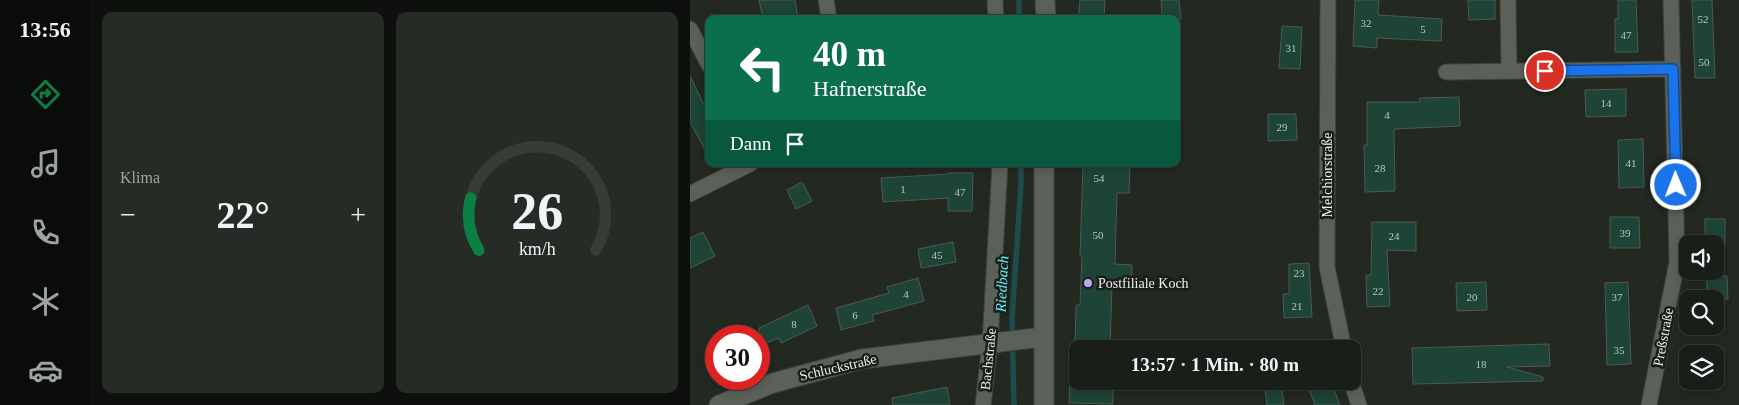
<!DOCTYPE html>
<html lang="de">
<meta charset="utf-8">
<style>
body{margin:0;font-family:"Times New Roman",serif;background:#272b26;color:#f1f3f6;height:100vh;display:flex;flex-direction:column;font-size:19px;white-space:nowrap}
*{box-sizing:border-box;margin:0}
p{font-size:16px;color:#9fa2a2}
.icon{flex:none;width:28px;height:28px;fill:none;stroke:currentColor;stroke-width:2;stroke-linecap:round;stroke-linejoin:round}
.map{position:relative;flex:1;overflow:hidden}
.panel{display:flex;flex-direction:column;gap:12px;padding:12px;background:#0e100e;width:600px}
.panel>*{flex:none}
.banner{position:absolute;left:15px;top:15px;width:475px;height:152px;border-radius:10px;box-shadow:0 2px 8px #0003,0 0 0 1px #383c38;background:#0b6e4f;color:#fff;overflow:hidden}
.buttons{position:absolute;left:989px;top:235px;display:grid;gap:10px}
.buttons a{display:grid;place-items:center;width:45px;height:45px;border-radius:10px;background:#1a1e19;box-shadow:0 2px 8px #0003,0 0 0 1px #383c38;font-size:25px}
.speed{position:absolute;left:15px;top:325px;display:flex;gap:10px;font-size:25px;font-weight:700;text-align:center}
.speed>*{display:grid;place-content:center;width:65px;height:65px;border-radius:50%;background:#1a1e19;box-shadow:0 2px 8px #0003,0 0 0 1px #383c38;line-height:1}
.speed .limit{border:8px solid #d22;background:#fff;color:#111}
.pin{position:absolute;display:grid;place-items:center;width:42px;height:42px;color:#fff;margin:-21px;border:2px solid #fff;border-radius:50%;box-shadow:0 1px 5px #0007}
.me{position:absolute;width:55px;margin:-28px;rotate:359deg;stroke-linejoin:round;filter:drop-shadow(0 0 4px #0008)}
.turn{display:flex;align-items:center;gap:18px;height:105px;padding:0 25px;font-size:22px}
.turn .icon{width:65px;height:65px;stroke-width:2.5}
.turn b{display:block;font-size:35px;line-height:42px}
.then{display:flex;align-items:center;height:48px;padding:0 25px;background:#0003;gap:10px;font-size:19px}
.big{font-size:38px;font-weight:700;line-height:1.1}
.panel .card{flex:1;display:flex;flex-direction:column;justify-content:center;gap:8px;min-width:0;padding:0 18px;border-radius:10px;background:#272b26}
.panel .dial{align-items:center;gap:0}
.dial svg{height:130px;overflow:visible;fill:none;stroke:#383c38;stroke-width:7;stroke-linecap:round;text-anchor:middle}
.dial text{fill:#f1f3f6;stroke:none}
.heat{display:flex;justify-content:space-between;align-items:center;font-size:28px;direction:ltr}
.panel .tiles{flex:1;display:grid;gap:12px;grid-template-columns:repeat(2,1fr)}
.trip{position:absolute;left:379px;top:340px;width:292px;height:50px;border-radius:10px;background:#1a1e19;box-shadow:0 2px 8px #0003,0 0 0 1px #383c38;font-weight:700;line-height:50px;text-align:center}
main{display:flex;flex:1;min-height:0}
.tab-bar{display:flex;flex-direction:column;width:90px;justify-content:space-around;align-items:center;background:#0a0c0a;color:#9fa2a2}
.tab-bar .icon{width:35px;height:35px}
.tab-bar .selected{color:#0b8043}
.tab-bar b{font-size:22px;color:#f1f3f6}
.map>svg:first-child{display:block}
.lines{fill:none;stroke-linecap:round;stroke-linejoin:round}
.stream{stroke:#1e4c4e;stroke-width:5.5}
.building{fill:#1d4437;stroke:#4e5854}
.minor-casing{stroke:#3e423c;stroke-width:17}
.tertiary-casing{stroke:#3e423c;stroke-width:21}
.minor{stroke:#5b6159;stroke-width:15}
.tertiary{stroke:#5b6159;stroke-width:19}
.route-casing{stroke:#114b97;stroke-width:12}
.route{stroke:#1a73e8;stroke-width:9}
.poi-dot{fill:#baaaf6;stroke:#191e18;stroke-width:2}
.labels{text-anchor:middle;stroke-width:5;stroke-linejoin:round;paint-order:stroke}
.number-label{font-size:11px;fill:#b9c5be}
.street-label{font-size:14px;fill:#edf0eb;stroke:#191e18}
.poi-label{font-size:14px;fill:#edf0eb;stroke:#191e18;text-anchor:start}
.water-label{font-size:15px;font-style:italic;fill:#60f3fb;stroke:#191e18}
</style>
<main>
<nav class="tab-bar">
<b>13:56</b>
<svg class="icon selected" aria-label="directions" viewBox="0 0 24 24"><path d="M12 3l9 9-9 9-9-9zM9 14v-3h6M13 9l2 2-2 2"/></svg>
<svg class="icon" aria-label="music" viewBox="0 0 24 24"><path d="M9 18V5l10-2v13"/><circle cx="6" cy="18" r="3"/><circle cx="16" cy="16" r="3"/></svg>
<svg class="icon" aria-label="phone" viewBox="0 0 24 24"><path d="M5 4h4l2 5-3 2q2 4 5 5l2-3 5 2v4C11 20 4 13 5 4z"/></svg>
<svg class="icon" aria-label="climate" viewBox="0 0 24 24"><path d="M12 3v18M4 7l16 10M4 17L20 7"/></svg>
<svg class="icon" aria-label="car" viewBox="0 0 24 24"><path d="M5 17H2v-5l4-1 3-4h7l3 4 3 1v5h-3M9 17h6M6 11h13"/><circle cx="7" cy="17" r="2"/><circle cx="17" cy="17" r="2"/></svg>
</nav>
<section class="panel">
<div class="tiles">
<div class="card"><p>Klima</p>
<div class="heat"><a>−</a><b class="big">22°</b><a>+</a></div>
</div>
<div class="card dial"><svg viewBox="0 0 100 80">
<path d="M14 69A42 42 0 1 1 86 69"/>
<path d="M14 69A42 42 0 0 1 9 37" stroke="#0b8043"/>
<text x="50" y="56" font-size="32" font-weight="700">26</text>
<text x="50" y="72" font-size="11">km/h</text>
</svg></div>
</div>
</section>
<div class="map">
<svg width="1049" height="405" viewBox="0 0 1049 405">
<rect width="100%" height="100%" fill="#232821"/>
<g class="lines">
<!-- stream -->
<g class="stream">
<polyline points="329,0 329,19"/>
<polyline points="324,405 322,319 331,183 331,164"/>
</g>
</g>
<!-- building -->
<g class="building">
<polygon points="69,0 105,0 108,19 73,19"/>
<polygon points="390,0 415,0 414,19 388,19"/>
<polygon points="471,0 489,0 491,19 472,19"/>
<polygon points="665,0 689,0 688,15 752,19 751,41 687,38 687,48 663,46"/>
<polygon points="778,0 805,0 805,19 779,20"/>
<polygon points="928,0 946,0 948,52 925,52 925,19 928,19"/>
<polygon points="1002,0 1022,0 1025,78 1005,78"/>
<polygon points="592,26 612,27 610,69 589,68"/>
<polygon points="0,76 19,115 19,157 0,122"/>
<polygon points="936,89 936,116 896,117 895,90"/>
<polygon points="769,97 770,126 704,129 705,191 675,192 674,145 677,145 677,102 730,102 730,98"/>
<polygon points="578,114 606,114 607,140 578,141"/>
<polygon points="953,139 954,187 929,188 928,140"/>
<polygon points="393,164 440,164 439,193 427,193 425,264 442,265 441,286 422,285 420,349 385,349 386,305 390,305 392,256 390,256"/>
<polygon points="258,173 283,173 282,211 258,211 258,198 193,202 191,178 258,174"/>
<polygon points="112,182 122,201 106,209 97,190"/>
<polygon points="920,217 949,217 950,248 920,248"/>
<rect x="1015" y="219" width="20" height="25"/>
<polygon points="682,222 726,222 726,251 697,250 700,306 677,307 676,275 681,275"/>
<polygon points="13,232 25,256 0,268 0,238"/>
<polygon points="263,242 266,262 231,268 228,249"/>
<polygon points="619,263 622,317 594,318 593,294 599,294 599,264"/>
<polygon points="1017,276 1037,276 1038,299 1017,299"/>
<polygon points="228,278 234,301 182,315 184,321 151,330 146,308 199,293 197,287"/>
<polygon points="796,282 797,310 767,311 766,283"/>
<polygon points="938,282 941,364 917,365 915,283"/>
<polygon points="118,305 127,326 91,343 89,338 69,346 69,328"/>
<polygon points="859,344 860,366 817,367 853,377 853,381 723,384 722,348"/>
<polygon points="380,381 423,381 423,404 379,403"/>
<polygon points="574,381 591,381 594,405 577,405"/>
<polygon points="639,381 641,381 650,405 625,405 619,389"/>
<polygon points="257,387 260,405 203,405 202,398"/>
</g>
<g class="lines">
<defs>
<g id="minor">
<polyline points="136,0 139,19"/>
<polyline points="305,0 306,19"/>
<polyline points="638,0 637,267 654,349"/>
<polyline points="818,0 819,71"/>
<polyline points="0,29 19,65"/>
<polyline points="756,72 983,69"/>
<polyline points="0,194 60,164"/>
<polyline points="661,381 669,405"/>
<polyline points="293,405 300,344 310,164"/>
<polyline points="959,405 987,262 981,0"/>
</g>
<g id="tertiary">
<polyline points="355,0 356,19"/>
<polyline points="29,405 83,383 172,359 353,337"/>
<polyline points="354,405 354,164"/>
</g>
</defs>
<!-- minor casing -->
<use href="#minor" class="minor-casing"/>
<!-- tertiary casing -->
<use href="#tertiary" class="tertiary-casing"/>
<!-- minor -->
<use href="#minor" class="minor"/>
<!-- tertiary -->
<use href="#tertiary" class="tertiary"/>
</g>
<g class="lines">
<defs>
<polyline id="route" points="855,71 983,69 986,185"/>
</defs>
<!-- route casing -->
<use href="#route" class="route-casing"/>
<!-- route -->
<use href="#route" class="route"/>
</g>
<!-- markers -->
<circle class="poi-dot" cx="398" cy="283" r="5"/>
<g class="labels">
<!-- number labels -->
<g class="number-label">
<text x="1013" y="23">52</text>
<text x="676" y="27">32</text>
<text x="733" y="33">5</text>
<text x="936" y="39">47</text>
<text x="601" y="52">31</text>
<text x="1014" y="66">50</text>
<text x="916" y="107">14</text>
<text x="697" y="119">4</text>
<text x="592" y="131">29</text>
<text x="941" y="167">41</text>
<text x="690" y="172">28</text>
<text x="409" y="182">54</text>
<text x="213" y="193">1</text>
<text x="270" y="196">47</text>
<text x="935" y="237">39</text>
<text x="408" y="239">50</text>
<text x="704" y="240">24</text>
<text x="247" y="259">45</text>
<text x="609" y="277">23</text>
<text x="688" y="295">22</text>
<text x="216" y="298">4</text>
<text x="782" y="301">20</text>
<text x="927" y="301">37</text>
<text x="607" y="310">21</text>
<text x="165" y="319">6</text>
<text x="104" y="328">8</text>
<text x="929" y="354">35</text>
<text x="791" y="368">18</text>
</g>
<!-- street labels -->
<g class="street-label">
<text transform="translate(637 175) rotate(-90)" y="5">Melchiorstraße</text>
<text transform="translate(973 337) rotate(-79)" y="5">Preßstraße</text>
<text transform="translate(298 359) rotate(-84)" y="5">Bachstraße</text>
<text transform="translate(148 367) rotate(-13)" y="5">Schluckstraße</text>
</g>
<!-- poi labels -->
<g class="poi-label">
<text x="408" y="288">Postfiliale Koch</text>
</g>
<!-- water labels -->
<g class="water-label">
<text transform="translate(312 284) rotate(-87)" y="5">Riedbach</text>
</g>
</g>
</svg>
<div class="buttons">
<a><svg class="icon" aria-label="sound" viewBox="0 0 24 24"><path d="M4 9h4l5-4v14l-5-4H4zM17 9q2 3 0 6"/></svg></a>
<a><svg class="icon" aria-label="search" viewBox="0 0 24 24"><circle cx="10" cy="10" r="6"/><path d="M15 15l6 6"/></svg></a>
<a><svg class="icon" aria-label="layers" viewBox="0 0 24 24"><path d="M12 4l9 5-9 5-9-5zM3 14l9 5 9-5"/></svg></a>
</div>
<div class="speed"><div class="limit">30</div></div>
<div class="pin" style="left:855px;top:71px;background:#d93025"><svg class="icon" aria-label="arrive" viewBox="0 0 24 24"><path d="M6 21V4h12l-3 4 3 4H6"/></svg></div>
<svg class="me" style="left:986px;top:185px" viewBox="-20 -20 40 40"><circle r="17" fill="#1a73e8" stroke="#fff" stroke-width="3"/><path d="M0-11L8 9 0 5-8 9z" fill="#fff"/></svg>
<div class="trip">13:57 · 1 Min. · 80 m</div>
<div class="banner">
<div class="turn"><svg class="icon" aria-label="left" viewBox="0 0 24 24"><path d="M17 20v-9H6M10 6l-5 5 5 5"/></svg><div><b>40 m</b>Hafnerstraße</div></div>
<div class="then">Dann<svg class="icon" aria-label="arrive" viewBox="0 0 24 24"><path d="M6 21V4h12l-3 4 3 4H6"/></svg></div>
</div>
</div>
</main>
